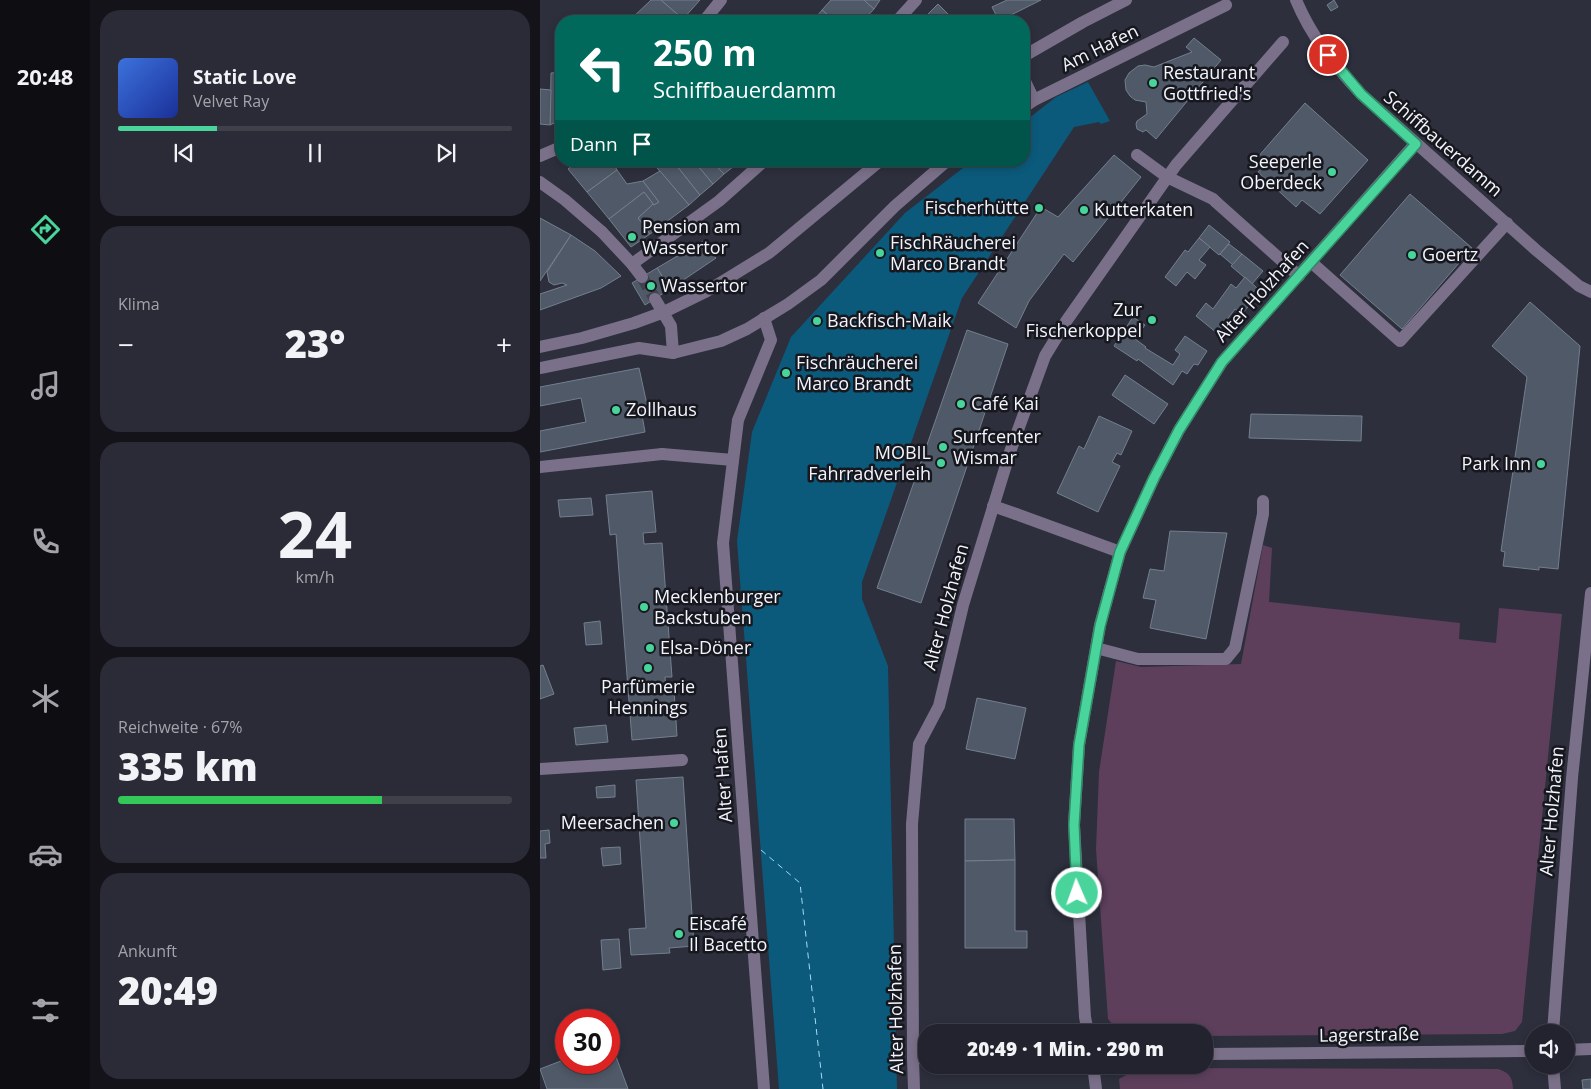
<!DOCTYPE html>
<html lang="de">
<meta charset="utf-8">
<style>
body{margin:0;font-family:"Open Sans",sans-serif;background:#2a2b36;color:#f1f3f6;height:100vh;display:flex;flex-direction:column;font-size:19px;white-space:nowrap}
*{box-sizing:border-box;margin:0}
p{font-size:16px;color:#a2a4aa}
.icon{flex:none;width:28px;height:28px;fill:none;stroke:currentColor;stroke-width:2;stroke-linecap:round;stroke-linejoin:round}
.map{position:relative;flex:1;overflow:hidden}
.details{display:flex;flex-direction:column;gap:10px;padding:10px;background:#131319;width:450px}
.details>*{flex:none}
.guide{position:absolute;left:15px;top:15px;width:475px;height:152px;border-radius:20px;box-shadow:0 2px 8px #0003,0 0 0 1px #3f404a;background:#00695c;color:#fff;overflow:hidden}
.buttons{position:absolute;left:985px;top:1024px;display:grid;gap:10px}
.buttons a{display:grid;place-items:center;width:50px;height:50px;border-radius:50%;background:#22232e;box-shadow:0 2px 8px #0003,0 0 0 1px #3f404a;font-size:25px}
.speed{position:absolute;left:15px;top:1009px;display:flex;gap:10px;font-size:25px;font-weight:700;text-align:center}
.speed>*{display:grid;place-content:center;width:65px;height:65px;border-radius:50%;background:#22232e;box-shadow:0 2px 8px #0003,0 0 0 1px #3f404a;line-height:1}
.speed .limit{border:8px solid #d22;background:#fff;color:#111}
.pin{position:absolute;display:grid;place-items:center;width:42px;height:42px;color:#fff;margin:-21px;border:2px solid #fff;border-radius:50%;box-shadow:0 1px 5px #0007}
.me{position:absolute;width:55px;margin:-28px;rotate:358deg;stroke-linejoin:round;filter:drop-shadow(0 0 4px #0008)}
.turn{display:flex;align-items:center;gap:18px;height:105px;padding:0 15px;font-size:22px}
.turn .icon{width:65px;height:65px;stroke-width:2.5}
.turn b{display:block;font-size:35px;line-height:42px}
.then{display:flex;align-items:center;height:48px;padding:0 15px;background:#0003;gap:10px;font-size:19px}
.big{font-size:38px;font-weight:800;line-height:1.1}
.details .widget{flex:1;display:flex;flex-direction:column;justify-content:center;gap:8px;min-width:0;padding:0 18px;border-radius:20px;background:#2a2b36}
.details .dial{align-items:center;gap:0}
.dial b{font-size:65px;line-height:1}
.song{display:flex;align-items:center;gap:15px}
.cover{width:60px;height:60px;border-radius:8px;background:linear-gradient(135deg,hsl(220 70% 55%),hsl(230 70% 35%))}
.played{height:5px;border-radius:2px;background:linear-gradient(90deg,#49d49c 25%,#3f404a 25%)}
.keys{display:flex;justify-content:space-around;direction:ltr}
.heat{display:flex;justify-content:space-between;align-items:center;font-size:28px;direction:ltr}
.charge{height:8px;border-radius:4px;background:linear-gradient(90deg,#34c759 67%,#3f404a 0)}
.trip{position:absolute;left:378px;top:1024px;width:295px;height:50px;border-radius:20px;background:#22232e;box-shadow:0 2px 8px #0003,0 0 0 1px #3f404a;font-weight:800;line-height:50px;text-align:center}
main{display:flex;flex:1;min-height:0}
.dock{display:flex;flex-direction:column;width:90px;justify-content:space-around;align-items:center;background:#0e0e12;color:#a2a4aa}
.dock .icon{width:35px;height:35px}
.dock .selected{color:#49d49c}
.dock b{font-size:22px;color:#f1f3f6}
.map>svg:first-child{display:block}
.green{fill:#5d3f5c}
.water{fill:#0b5a7b}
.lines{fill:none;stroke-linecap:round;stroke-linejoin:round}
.ferry{stroke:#a5dbfa;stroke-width:1;stroke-dasharray:6 5;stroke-linecap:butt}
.building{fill:#4f5967;stroke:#747f8e}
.pedestrian-tunnel{stroke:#414350;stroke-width:12;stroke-dasharray:12 6;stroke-linecap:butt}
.service{stroke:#7a7089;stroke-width:12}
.pedestrian{stroke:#7a7089;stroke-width:12}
.minor{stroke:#7a7089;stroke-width:12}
.tertiary{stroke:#7a7089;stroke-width:12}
.route-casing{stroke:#2f8a65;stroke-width:12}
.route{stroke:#49d49c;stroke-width:9}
.poi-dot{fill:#49d49c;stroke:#17171e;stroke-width:2}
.labels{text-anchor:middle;stroke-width:5;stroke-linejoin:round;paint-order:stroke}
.street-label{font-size:18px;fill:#f2f4fe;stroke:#17171e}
.poi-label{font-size:18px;fill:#f2f4fe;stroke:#17171e;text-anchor:start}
</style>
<main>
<nav class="dock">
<b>20:48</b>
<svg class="icon selected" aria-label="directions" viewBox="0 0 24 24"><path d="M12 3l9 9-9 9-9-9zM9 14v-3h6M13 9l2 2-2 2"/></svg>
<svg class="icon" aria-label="music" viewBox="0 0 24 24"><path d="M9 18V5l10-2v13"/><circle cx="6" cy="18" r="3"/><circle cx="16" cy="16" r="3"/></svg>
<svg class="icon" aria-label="phone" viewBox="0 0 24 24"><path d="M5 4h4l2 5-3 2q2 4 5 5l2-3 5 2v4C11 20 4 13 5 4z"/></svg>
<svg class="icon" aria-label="climate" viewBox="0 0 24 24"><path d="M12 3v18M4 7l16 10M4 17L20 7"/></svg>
<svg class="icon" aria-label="car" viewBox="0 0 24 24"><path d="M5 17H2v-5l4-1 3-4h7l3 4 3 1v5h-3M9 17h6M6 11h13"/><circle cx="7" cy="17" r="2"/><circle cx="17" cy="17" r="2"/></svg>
<svg class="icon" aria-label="filters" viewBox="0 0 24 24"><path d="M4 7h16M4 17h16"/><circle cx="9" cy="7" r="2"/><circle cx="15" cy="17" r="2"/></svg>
</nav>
<section class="details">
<div class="widget">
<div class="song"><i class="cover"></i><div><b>Static Love</b><p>Velvet Ray</p></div></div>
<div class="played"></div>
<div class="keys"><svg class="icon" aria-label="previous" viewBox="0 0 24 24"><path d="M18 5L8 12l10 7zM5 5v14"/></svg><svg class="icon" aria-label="pause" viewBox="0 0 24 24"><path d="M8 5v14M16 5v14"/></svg><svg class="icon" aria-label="next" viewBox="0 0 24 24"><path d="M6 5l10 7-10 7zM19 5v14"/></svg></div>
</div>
<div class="widget"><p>Klima</p>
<div class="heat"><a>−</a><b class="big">23°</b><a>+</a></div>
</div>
<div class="widget dial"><b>24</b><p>km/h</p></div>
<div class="widget"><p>Reichweite · 67%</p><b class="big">335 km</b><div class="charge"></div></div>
<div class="widget"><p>Ankunft</p><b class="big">20:49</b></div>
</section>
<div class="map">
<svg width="1051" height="1089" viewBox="0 0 1051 1089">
<rect width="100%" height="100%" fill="#2d2f3d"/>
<!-- green -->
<g class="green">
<polygon points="723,545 732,548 729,602 920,623 919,639 956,643 959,608 1022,614 982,1022 975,1031 962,1034 664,1036 664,1032 581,1032 577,1030 568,1019 556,849 559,772 576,661 601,667 701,664"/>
<path d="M599,1068l359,1c12,4 14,8 15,20h-393l-1,-10z"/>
</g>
<!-- water -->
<polygon class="water" points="548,82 570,121 561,124 559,122 534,127 422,298 322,582 322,599 348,666 357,1089 239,1089 197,541 212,432 251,337 365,213 432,161 484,161 484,122 516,97"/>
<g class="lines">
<!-- ferry -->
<polyline class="ferry" points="221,850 260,883 283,1089"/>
</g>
<!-- building -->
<g class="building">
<polygon points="111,0 121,0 143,19 141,21 89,21"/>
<polygon points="121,0 160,0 143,19"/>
<polygon points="291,0 324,0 334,9 323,21 295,21 282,10"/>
<polygon points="324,0 340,0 334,9"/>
<polygon points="467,0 501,0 459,21 452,7"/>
<polygon points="794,0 798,7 791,11 787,5"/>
<polygon points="398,4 415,21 381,21"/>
<polygon points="282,10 295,21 273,21"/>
<polygon points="654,38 681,60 616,139 606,130 603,132 597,129 596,124 597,121 607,114 606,102 595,100 590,96 586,90 585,80 589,73 598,66 605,65 614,67 652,52 646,47"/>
<polygon points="21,72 21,120 10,125 11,73"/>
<polygon points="0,89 11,90 10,125 0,124"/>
<polygon points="765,103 828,160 780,214 762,200 756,207 718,172 725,166 717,158"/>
<polygon points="574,155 601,177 533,262 524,254 489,301 476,328 438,303 501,207 518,217"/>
<polygon points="38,161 72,161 77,170 47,192 28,169"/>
<polygon points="111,161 133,161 160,195 149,205"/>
<polygon points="133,161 154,161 173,184 160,195"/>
<polygon points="154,161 172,161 184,174 173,184"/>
<polygon points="172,161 196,161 198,163 184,174"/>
<polygon points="77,170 87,184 103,181 119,202 114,205 104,192 69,219 47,192"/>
<polygon points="120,171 149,205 110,234 98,218 113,204 114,205 119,202 103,181"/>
<polygon points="104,192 113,204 98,218 110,234 91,247 69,219"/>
<polygon points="870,194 932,248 862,329 800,275"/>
<polygon points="0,218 31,235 0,281"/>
<polygon points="669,225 690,242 679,255 659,238"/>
<polygon points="31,235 55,251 81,276 61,288 0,310 0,294 27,285 22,283 14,285 9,282 7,272"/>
<polygon points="659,238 670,247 659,260 666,265 655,279 647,272 636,286 625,277 645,250 648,252"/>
<polygon points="163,241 176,258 130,289 117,268"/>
<polygon points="689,244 702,254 693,265 680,254"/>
<polygon points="702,254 723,271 712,284 691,266"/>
<polygon points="117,268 130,289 105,305 92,283"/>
<polygon points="705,277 717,288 708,299 712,302 702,314 695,309 677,333 656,316 666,303 673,309 691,284 696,288"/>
<polygon points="990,302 1040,346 1018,569 999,567 999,570 963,566 965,552 961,551 987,377 952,346"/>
<polygon points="593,317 605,325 595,339 606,347 605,348 633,365 640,354 635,350 645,336 667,351 658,365 654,364 647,374 642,371 633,385 598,359 597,361 574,346"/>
<polygon points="427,330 468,344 381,603 337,588"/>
<polygon points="99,368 109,414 102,415 105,432 0,452 0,431 46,422 41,398 0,406 0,387"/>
<polygon points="585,375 628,404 614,424 572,395"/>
<polygon points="711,414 822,416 821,441 709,438"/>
<polygon points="559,416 592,431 581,455 577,453 572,462 580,466 558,512 517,493 539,446 544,449"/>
<polygon points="112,491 116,532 103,533 104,544 122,543 132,677 125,677 126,690 134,690 137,736 92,740 76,534 70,535 66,495"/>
<polygon points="51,498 53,515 20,517 18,500"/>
<polygon points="630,531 687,533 666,639 610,628 616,600 603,598 610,569 624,571"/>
<polygon points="60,621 62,644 46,645 44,623"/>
<polygon points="3,665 14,694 0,699 0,666"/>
<polygon points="437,698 486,708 475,759 426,749"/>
<polygon points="66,725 68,742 36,745 34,728"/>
<polygon points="143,777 154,946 129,948 130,953 91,955 89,929 106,928 96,780"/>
<polygon points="75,785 75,797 57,798 56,787"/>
<polygon points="425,819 474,819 475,860 425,861"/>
<polygon points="9,830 10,843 5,844 6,858 0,858 0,831"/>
<polygon points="80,847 81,864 63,866 61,848"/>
<polygon points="475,860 475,931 487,931 487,948 425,948 425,861"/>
<polygon points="79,939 81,968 63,970 61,940"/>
<polygon points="71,1043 88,1089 7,1089 0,1069 26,1059 26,1062 69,1062 69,1044"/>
<polygon points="1051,1079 1051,1089 1043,1089 1042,1080"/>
</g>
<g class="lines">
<!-- pedestrian-tunnel -->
<polyline class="pedestrian-tunnel" points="102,277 115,299"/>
<!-- service -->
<g class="service">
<polyline points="676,202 759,276"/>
<polyline points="771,262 860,341 967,223"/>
<polyline points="0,467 122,454"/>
<polyline points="476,514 580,552"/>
<polyline points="556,648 598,659 686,659 695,648 723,514 723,501"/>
<polyline points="112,762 142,760"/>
</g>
<!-- pedestrian -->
<g class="pedestrian">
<polyline points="357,21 376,0"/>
<polyline points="484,79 494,100"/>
<polyline points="484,107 494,100 686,5"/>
<polyline points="62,232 92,264 102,277"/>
<polyline points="92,264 179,201 224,161"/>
<polyline points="115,299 131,326 133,353"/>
<polyline points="224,318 231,340 198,420 183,543 224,1089"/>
<polyline points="0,368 99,348 133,353 181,341 207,329 248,304 281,280 355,206 407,161"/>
<polyline points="122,454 193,460"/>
</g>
<!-- minor -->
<g class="minor">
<path d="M756,0c15,36 38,65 65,94l175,156 43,36 12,6"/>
<polyline points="164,21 181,0"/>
<polyline points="597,155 627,177 673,199 676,202"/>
<polyline points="0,156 21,147"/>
<polyline points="0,182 25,200 62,232"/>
<polyline points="453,506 476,514"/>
<polyline points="0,769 112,762"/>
<polyline points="548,1032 545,1017 534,825 539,745 560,625 580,552 614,478 639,430 682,362 875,144"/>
<polyline points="1013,1032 1032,778 1051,593"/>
<polyline points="1026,1050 1051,1049"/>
<polyline points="664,1054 994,1051"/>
<polyline points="373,1058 386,1058"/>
<polyline points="553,1065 556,1089"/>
<polyline points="1013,1065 1015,1089"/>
<polyline points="374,1089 373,1058 372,824 379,744 399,706 423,605 470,452 505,356 527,320 636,165 743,42"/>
</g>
<!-- tertiary -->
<g class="tertiary">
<polyline points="484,56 543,22 586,0"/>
<polyline points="0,347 42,338 94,323 124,312 167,291 229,253 340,161"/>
</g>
</g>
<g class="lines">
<defs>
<polyline id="route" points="537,893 534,825 539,745 560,626 580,552 614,478 639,430 682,362 876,144 821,94 788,55"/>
</defs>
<!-- route casing -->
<use href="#route" class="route-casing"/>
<!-- route -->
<use href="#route" class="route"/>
</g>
<!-- markers -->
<g class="poi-dot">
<circle cx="613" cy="83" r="5"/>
<circle cx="792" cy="172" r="5"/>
<circle cx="499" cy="208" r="5"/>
<circle cx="544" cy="210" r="5"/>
<circle cx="92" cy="237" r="5"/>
<circle cx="340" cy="253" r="5"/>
<circle cx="872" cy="255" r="5"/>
<circle cx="111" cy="286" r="5"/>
<circle cx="612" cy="320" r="5"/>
<circle cx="277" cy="321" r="5"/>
<circle cx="246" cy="373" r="5"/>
<circle cx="421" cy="404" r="5"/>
<circle cx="76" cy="410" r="5"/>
<circle cx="403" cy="447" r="5"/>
<circle cx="401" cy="463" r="5"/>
<circle cx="1001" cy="464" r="5"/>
<circle cx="104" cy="607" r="5"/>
<circle cx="110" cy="648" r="5"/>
<circle cx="108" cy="668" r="5"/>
<circle cx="134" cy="823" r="5"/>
<circle cx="139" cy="934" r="5"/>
</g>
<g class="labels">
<!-- street labels -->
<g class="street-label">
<text transform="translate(560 48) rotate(-26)" y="6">Am Hafen</text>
<text transform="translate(903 144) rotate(41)" y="6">Schiffbauerdamm</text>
<text transform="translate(722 291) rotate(-48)" y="6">Alter Holzhafen</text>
<text transform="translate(406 607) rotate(-75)" y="6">Alter Holzhafen</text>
<text transform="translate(183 775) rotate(-94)" y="6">Alter Hafen</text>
<text transform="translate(1012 811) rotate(-85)" y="6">Alter Holzhafen</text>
<text transform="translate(356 1009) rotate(-91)" y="6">Alter Holzhafen</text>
<text transform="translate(829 1035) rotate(-1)" y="6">Lagerstraße</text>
</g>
<!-- poi labels -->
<g class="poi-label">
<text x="623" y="79">Restaurant<tspan x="623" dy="21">Gottfried's</tspan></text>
<text x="782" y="168" text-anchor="end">Seeperle<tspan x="782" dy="21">Oberdeck</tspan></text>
<text x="489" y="214" text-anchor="end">Fischerhütte</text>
<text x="554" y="216">Kutterkaten</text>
<text x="102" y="233">Pension am<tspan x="102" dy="21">Wassertor</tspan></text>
<text x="350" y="249">FischRäucherei<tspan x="350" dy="21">Marco Brandt</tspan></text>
<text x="882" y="261">Goertz</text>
<text x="121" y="292">Wassertor</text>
<text x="602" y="316" text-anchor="end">Zur<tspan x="602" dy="21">Fischerkoppel</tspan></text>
<text x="287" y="327">Backfisch-Maik</text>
<text x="256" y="369">Fischräucherei<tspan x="256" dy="21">Marco Brandt</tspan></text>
<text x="431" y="410">Café Kai</text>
<text x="86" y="416">Zollhaus</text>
<text x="413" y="443">Surfcenter<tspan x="413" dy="21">Wismar</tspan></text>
<text x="391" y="459" text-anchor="end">MOBIL<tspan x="391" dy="21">Fahrradverleih</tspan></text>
<text x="991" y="470" text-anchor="end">Park Inn</text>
<text x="114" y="603">Mecklenburger<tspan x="114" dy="21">Backstuben</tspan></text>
<text x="120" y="654">Elsa-Döner</text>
<text x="108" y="693" text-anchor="middle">Parfümerie<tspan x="108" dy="21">Hennings</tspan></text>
<text x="124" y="829" text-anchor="end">Meersachen</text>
<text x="149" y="930">Eiscafé<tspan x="149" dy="21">Il Bacetto</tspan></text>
</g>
</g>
</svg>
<div class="buttons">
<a><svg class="icon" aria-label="sound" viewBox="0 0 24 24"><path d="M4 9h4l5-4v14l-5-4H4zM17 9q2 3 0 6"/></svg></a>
</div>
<div class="speed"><div class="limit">30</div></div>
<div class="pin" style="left:788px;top:55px;background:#d93025"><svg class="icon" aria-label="arrive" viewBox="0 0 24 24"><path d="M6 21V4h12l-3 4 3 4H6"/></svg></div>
<svg class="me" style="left:537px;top:893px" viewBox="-20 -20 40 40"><circle r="17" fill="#49d49c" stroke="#fff" stroke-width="3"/><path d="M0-11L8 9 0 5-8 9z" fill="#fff"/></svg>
<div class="trip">20:49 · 1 Min. · 290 m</div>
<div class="guide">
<div class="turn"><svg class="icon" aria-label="left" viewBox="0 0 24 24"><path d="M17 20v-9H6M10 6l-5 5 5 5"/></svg><div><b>250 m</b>Schiffbauerdamm</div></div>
<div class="then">Dann<svg class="icon" aria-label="arrive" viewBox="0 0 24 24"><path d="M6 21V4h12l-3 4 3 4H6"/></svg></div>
</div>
</div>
</main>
